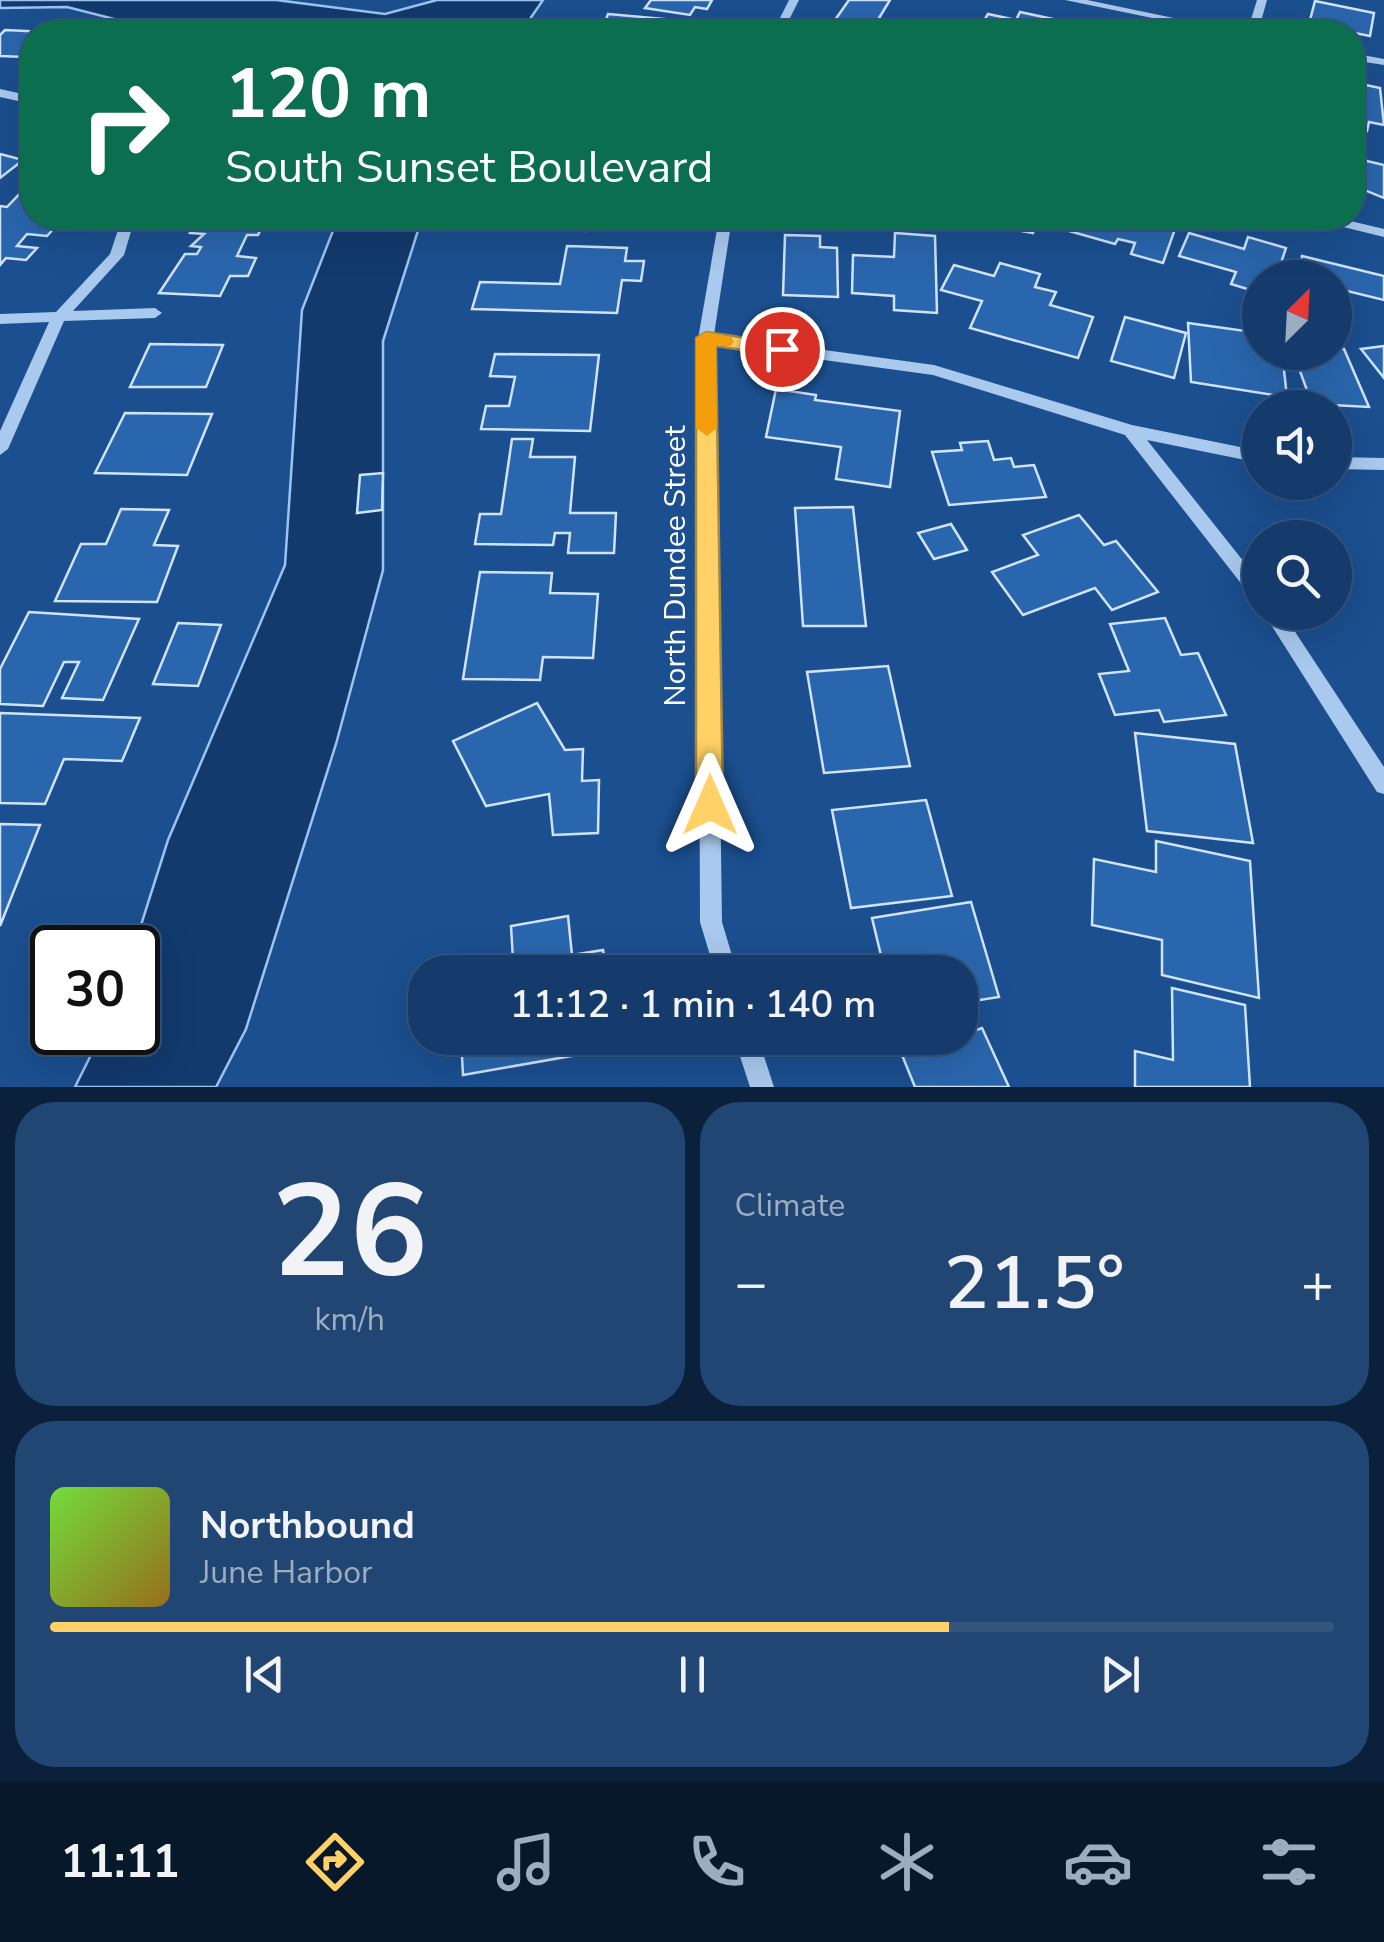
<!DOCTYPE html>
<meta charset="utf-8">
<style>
body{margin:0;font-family:"Nunito Sans",sans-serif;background:#214673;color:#f1f3f6;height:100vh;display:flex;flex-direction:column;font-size:38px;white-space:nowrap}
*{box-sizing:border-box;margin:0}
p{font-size:32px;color:#9dadc1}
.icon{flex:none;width:55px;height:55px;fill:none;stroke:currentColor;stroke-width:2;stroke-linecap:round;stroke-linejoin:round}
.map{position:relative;height:1087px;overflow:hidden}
.sheet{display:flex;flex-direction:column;gap:15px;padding:15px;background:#0b203b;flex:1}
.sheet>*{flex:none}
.top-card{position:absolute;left:20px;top:20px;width:1345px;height:210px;border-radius:40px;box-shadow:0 10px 40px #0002,0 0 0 2px #33557e;background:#0b6e4f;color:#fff;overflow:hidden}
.needle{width:65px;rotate:24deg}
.buttons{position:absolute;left:1242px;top:260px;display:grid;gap:20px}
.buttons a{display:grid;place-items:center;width:110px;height:110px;border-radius:50%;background:#143b6b;box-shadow:0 10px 40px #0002,0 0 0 2px #33557e;font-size:50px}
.speed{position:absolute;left:30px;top:925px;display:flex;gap:20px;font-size:50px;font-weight:700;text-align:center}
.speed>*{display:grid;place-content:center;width:130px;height:130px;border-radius:50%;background:#143b6b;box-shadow:0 10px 40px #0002,0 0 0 2px #33557e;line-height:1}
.speed .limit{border:5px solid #111;border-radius:15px;background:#fff;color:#111}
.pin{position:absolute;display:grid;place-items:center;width:85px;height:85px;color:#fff;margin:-42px;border:5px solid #fff;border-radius:50%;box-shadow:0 2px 10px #0007}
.me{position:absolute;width:110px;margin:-55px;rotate:0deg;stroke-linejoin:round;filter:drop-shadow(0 0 8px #0008)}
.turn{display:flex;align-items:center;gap:35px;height:210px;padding:0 40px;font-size:45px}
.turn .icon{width:130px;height:130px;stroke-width:2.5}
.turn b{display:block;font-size:70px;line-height:85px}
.big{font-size:75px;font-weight:600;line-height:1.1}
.sheet .card{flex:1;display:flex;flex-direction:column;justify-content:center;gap:15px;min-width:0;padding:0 35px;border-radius:40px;background:#214673}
.sheet .dial{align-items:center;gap:0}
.dial b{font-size:130px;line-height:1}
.song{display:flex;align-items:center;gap:30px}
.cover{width:120px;height:120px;border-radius:15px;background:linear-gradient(135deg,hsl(100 70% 55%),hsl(40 70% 35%))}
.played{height:10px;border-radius:5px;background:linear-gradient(90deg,#ffd166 70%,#33557e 70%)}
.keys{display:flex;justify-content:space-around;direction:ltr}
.heat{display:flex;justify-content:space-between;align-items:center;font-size:55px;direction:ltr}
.sheet .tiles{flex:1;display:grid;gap:15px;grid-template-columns:1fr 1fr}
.card:last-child{grid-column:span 2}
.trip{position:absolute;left:408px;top:955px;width:570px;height:100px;border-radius:40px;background:#143b6b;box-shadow:0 10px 40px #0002,0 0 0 2px #33557e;font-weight:600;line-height:100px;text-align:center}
.tab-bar{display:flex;height:160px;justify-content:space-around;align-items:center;background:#08182b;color:#9dadc1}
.tab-bar .icon{width:70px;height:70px}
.tab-bar .active{color:#ffd166}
.tab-bar b{font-size:45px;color:#f1f3f6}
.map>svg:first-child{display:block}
.water{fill:#123a6d;stroke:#9cc4f0;stroke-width:2.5}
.building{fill:#2a66ad;stroke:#cfe3fa;stroke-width:2.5}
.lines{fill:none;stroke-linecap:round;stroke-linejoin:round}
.minor{fill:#a9c9ee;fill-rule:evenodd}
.route{fill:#ffd166;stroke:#a68842;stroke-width:2.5}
.slow{fill:#f59e0b}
.labels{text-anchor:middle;stroke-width:10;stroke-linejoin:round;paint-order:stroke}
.street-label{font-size:30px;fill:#fff;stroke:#1b4f8f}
</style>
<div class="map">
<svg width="1384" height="1087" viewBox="0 0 1384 1087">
<rect width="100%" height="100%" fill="#1b4f8f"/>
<!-- water -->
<g class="water">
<polygon points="0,0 276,0 385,14 437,0 543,0 521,32 165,32 67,7 0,8"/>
<polygon points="338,218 422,218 383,341 383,570 336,744 246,1029 216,1087 75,1087 102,1033 138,1032 138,948 134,947 168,840 285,565 302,310"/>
</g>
<!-- building -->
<g class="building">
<polygon points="651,0 712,0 707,9 695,7 690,15 645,8"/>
<polygon points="849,0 890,0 873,28 835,20"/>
<polygon points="1315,1 1374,13 1370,36 1309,24"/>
<polygon points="1020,12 1062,21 1057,32 977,32 988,14 1016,20"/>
<polygon points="608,14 665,19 663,24 695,27 692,32 616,32 619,23 605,22"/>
<polygon points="5,30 47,32 32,32 32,48 25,57 0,56 0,35"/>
<polygon points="1352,82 1380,88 1384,125 1369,122 1367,131 1352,128"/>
<polygon points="0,154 23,160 0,178"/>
<polygon points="1354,158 1384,165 1384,198 1352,185"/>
<polygon points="28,185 32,185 32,218 41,218 37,223 57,225 47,236 27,234 17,246 37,248 26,260 6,258 0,265 0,206 7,207"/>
<polygon points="199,218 266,218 258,235 247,235 237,256 256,258 248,276 230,276 220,296 159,293 185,254 197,254 201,247 191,246 204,234 190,233"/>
<polygon points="565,218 609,218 586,231"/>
<polygon points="983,218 1036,218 1033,233 981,224"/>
<polygon points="1068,218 1156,218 1154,223 1175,229 1163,263 1131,254 1135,243 1118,239 1115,244 1062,229"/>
<polygon points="895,233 935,236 937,313 894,310 894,296 852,293 853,255 894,257"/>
<polygon points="1189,233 1244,249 1248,237 1286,248 1276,278 1260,278 1260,293 1231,284 1236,272 1179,256"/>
<polygon points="785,235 820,236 820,247 837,248 838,297 783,295"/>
<polygon points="567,246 627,248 625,261 644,261 641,281 622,280 617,313 472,309 480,282 560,284"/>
<polygon points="1302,256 1384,276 1384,300 1335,288 1335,278 1298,278"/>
<polygon points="1000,263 1040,274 1035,287 1056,292 1050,305 1093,317 1078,358 970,328 982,301 941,290 954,265 994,276"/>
<polygon points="1125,317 1186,333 1174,378 1111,361"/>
<polygon points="1188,323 1260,333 1260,352 1282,352 1287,397 1191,382"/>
<polygon points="150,344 223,345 206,387 130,387"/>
<polygon points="1384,346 1384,378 1361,349"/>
<polygon points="1335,348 1344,349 1369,407 1312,404 1293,352 1335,352"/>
<polygon points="495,354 599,355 590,431 481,429 486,406 509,406 515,377 490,376"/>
<polygon points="776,389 816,395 815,400 900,411 890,487 836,479 841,447 766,437"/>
<polygon points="125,413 212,414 187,475 95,473"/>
<polygon points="512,439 533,439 530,457 575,457 570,513 616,513 614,553 568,553 570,533 555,533 553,545 475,544 480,514 501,514"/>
<polygon points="988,441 994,460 1011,458 1014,467 1034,465 1046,497 949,505 932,452 962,450 960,443"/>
<polygon points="383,473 382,510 357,513 360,475"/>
<polygon points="853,507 866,626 803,626 795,508"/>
<polygon points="121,509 169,510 154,545 178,546 157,602 55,601 81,544 106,544"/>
<polygon points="1079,515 1104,545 1116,541 1158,592 1112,610 1095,588 1023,615 992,572 1038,555 1023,535"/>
<polygon points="951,524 967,550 934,559 918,533"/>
<polygon points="480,572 552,573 550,593 598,594 593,658 543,657 540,680 463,679"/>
<polygon points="29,612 139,619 103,700 62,698 79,662 64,662 43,706 0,704 0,669"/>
<polygon points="1165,618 1181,655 1198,653 1226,715 1164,722 1159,710 1115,715 1099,674 1129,671 1110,624"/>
<polygon points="178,623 221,625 198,686 153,684"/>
<polygon points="888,666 910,766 824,773 807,672"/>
<polygon points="537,703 565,750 583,749 582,781 599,780 598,833 553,835 549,794 486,806 453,741"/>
<polygon points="0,713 140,718 122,761 64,759 45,804 0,803"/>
<polygon points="1135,733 1235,744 1253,843 1147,831"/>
<polygon points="926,800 952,896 851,908 832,810"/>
<polygon points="0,824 40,825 0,926"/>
<polygon points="1156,841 1250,861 1259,998 1162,975 1162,940 1092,925 1094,859 1156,872"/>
<polygon points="971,902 999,997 960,1003 960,972 885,972 872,918"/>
<polygon points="568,916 572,955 603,950 607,972 474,972 473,968 513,960 511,926"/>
<polygon points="1172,988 1245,1005 1250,1087 1135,1087 1135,1051 1173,1060"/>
<polygon points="982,1028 1009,1087 915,1087 902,1055"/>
<polygon points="461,1038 615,1038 617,1048 463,1075"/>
</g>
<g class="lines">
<!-- minor -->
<g class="minor">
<polygon points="789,0 799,0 783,32 773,32"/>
<polygon points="1065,0 1087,0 1241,32 1220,32"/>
<polygon points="1257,0 1267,0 1258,32 1247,32"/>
<polygon points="1352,53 1384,59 1384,65 1352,60"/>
<polygon points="0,89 32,96 32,104 0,97"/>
<polygon points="122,218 135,218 124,255 73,311 155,308 162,313 155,318 64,321 8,449 0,455 0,431 49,322 0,324 0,314 56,312 110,254"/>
<polygon points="719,218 732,218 714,335 934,365 1132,425 1260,451 1260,463 1147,440 1260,582 1260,602 1254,600 1125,435 933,375 714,345 722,922 737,972 715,972 700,922 698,339"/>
<polygon points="1317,218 1338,218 1384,229 1384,237 1319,221"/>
<polygon points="1335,457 1384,458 1384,470 1335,469"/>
<polygon points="1263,612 1282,612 1384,767 1384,794 1377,792"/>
<polygon points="734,1038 758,1038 774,1087 750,1087"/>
</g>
</g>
<!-- route -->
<polygon class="route" points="706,332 782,343 792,349 782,356 716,346 723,805 719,814 710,818 700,814 696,805 696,338"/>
<!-- slow -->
<polygon class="slow" points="706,332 731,337 734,341 731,346 716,346 717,428 707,436 696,428 696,338"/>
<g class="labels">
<!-- street labels -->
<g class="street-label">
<text transform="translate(675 566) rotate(-90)" y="10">North Dundee Street</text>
</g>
</g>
</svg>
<div class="buttons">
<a><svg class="needle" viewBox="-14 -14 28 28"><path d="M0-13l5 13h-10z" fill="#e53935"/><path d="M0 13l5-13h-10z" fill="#9dadc1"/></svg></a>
<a><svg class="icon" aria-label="sound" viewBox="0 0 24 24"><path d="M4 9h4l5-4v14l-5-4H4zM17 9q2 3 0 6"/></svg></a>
<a><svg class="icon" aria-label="search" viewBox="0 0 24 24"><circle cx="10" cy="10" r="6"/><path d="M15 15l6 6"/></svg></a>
</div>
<div class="speed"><div class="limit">30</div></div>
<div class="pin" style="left:782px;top:349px;background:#d93025"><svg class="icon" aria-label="arrive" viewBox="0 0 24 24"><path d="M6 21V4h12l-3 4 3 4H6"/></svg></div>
<svg class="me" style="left:710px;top:805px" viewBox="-20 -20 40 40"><path d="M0-17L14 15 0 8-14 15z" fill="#ffd166" stroke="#fff" stroke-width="4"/></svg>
<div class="trip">11:12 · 1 min · 140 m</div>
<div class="top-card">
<div class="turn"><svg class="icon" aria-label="right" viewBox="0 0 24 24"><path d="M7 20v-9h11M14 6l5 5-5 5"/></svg><div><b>120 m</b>South Sunset Boulevard</div></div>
</div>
</div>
<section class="sheet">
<div class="tiles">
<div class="card dial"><b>26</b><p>km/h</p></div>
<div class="card"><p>Climate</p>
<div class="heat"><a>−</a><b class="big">21.5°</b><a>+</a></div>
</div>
<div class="card">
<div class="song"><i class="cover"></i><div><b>Northbound</b><p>June Harbor</p></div></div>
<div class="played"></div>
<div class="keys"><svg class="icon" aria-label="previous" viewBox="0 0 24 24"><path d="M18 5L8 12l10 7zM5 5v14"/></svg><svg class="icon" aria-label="pause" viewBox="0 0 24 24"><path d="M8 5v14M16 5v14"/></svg><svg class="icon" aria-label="next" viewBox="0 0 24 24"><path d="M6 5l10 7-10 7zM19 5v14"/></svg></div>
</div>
</div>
</section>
<nav class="tab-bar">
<b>11:11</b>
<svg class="icon active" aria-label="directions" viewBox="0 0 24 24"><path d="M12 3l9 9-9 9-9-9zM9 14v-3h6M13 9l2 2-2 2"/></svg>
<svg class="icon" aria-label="music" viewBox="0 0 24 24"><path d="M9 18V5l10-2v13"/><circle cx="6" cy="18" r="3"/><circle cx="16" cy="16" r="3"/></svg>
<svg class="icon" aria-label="phone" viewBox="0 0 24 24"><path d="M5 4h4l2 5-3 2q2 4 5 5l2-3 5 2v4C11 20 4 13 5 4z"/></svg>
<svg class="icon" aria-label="climate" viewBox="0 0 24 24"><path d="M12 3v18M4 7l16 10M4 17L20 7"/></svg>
<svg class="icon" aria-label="car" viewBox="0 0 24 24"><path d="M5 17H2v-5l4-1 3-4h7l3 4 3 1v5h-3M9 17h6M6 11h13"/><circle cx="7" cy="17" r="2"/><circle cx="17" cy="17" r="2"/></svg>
<svg class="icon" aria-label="filters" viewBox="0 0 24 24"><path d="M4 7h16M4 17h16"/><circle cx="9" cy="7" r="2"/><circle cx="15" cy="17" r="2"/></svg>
</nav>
